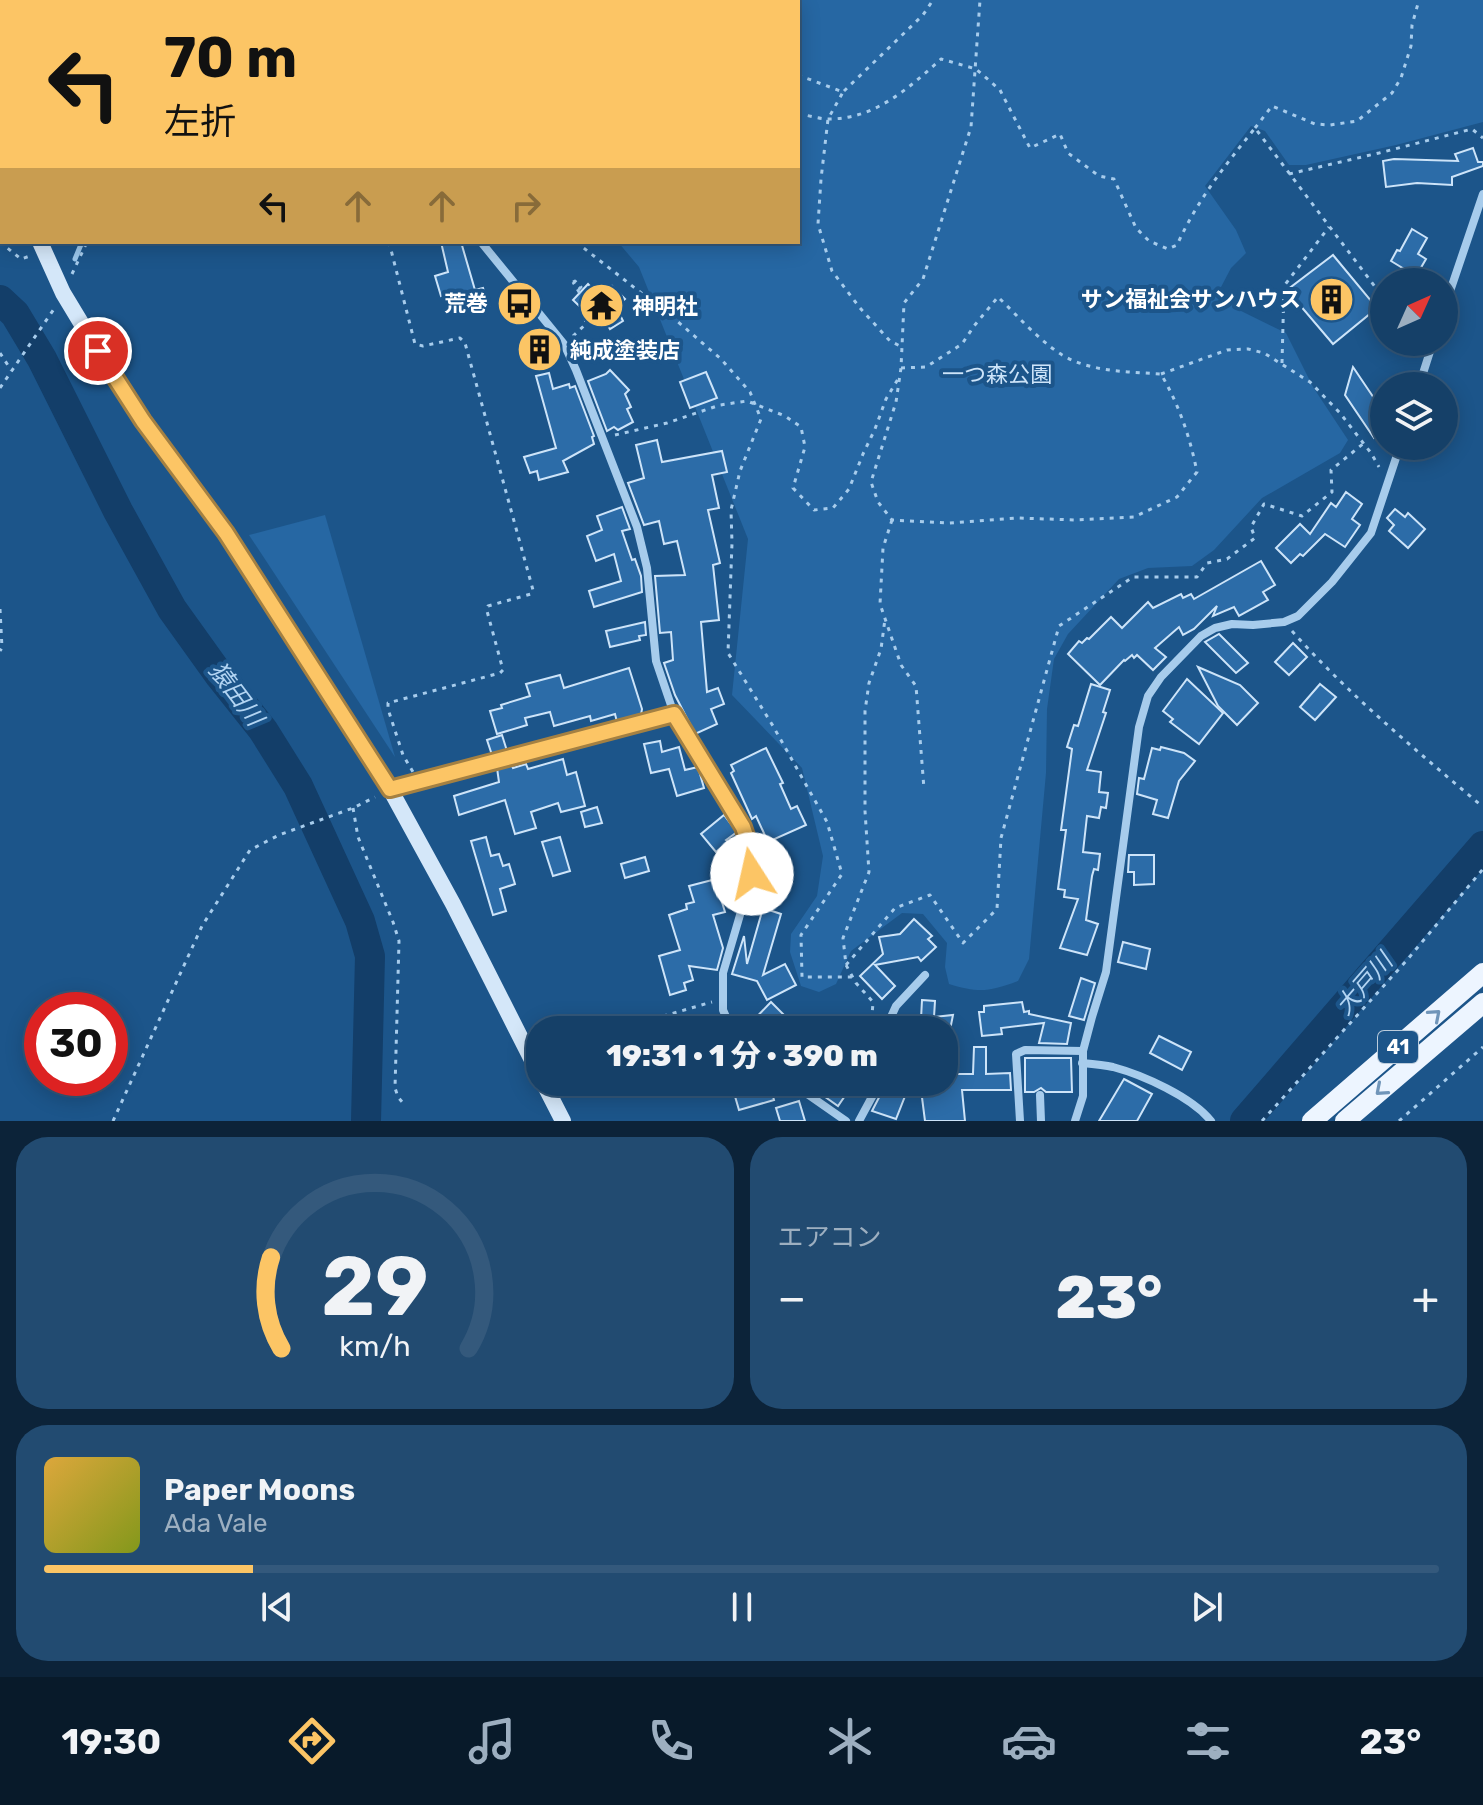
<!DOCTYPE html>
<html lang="ja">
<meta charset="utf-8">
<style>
body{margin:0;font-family:Rubik,"Noto Sans JP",sans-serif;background:#224b71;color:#f1f3f6;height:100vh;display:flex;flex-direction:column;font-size:30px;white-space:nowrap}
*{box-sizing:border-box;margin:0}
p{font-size:26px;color:#9dafc0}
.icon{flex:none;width:44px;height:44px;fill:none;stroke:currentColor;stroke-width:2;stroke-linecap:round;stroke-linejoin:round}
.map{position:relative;height:1121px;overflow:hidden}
.drawer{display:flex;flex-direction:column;gap:16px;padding:16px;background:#0c2339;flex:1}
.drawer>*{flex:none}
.guide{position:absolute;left:0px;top:0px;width:800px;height:244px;box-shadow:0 4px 20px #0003,0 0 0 2px #34597c;background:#fcc565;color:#111;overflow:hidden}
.needle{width:52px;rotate:45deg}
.fabs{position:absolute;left:1370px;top:268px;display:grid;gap:16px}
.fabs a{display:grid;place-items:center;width:88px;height:88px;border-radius:50%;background:#154068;box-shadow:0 4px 20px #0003,0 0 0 2px #34597c;font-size:40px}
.speed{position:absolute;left:24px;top:992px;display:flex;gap:16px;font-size:40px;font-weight:700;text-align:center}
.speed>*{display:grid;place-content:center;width:104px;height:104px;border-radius:50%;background:#154068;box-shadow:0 4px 20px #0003,0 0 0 2px #34597c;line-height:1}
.speed .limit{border:12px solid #d22;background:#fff;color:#111}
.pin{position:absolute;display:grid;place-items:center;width:68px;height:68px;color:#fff;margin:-34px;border:4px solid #fff;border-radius:50%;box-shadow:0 2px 8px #0007}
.me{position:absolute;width:88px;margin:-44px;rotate:350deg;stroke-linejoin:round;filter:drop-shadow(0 0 6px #0008)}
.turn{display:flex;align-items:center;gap:28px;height:168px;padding:0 32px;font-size:36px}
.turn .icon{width:104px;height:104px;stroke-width:2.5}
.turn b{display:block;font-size:56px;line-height:68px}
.lanes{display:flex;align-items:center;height:76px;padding:0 32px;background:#0003;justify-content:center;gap:40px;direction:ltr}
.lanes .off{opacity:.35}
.big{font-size:60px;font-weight:800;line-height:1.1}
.drawer .widget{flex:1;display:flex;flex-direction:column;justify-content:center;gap:12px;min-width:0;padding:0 28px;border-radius:32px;background:#224b71}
.drawer .dial{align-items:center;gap:0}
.dial svg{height:208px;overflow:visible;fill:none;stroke:#34597c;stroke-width:7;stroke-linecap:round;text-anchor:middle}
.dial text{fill:#f1f3f6;stroke:none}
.song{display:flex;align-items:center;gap:24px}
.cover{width:96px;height:96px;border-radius:12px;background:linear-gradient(135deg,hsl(40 70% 55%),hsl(70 70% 35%))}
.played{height:8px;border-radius:4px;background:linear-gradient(90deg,#fcc565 15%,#34597c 15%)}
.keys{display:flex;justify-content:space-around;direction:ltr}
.heat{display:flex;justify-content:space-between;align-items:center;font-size:44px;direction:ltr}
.drawer .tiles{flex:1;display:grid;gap:16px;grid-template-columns:1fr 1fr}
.widget:last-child{grid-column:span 2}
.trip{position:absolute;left:526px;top:1016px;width:432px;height:80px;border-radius:32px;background:#154068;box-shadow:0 4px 20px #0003,0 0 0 2px #34597c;font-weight:800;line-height:80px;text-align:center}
.dock{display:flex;height:128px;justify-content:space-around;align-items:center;background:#081a2a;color:#9dafc0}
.dock .icon{width:56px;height:56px}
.dock .current{color:#fcc565}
.dock b{font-size:36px;color:#f1f3f6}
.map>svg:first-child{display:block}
.green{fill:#2667a3}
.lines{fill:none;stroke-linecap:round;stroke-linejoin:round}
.stream{stroke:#9bc8ee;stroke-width:5}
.river{stroke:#133e69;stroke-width:30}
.building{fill:#2c6ca8;stroke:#cde4f9;stroke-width:2}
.path{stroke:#a7ccec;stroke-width:3;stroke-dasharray:4 6;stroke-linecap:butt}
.street{stroke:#a7ccec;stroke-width:8}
.secondary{stroke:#d4e7f9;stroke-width:16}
.primary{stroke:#edf5ff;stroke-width:20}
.oneway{stroke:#7095b9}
.route-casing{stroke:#a48042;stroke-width:20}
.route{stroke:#fcc565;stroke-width:14}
.labels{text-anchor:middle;stroke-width:8;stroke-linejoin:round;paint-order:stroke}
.shield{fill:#1c558a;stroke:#bbccdc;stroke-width:2}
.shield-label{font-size:20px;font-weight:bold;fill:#fff}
.poi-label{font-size:22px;font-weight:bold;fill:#fff;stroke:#1c558a;text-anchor:end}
.park-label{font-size:22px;fill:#cde4f9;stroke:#1c558a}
.water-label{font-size:24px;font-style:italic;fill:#b3d5f3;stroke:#1c558a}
</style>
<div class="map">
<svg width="1483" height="1121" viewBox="0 0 1483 1121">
<rect width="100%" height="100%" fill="#1c558a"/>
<!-- green -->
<g class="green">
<path d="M462,0h1021v122l-87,23 -90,20h-17l-24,-34 -14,-5 -46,60 31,44 10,23 -15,15 -11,21 17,20 49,24 27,54 35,53 -8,13 -78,45 -48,52 -22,16 -44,2 -29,11 -51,55 -14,25 -7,50 -1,64 -17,186 -11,22c-30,11 -39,12 -69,3l-4,-17 2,-24 -24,-29 -21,-1 -51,38 -15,33 -17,8 -18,-6 -11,-34 1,-18 26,-38 6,-40 -21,-88 -70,-73 16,-156 -109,-272 -21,-25h180v-240h-335z"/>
<polygon points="325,515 395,757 249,535"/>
</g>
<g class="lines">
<!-- stream -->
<g class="stream">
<polyline points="189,2 190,0"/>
<polyline points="75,259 82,242"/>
<polyline points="15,314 20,311"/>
</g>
<!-- river -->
<g class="river">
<polyline points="0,300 15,314 42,359 118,511 172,609 220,676 263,730 298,786 360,921 370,956 366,1121"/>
<polyline points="1245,1121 1483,846"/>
</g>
</g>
<!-- building -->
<g class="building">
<polygon points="1473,148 1478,162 1483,162 1483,166 1452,177 1452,185 1417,183 1386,187 1383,161 1394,159 1458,161 1455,154"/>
<polygon points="1412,229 1427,238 1418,254 1426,259 1416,276 1391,261 1397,250 1400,251"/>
<polygon points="441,242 461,242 475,290 483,288 489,306 462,314 455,292 441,296 435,276 448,272"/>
<polygon points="1333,255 1377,308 1333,344 1287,290"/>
<polygon points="588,284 599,296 602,292 604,294 612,286 625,299 616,307 623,321 610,329 603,317 597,323 573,300"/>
<polygon points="544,334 551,361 535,366 527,338"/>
<polygon points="1353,367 1384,413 1384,432 1374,438 1345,395"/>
<polygon points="610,370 629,390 625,394 631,407 627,409 633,422 618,430 614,427 607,431 588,381 606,374"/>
<polygon points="706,372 717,398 690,408 680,382"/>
<polygon points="549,373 553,389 569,384 570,388 575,386 594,436 592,437 594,444 563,461 568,472 539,480 537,471 530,473 524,457 556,448 536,376"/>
<polygon points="657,440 662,462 722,451 727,472 712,475 719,508 708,510 720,563 713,565 719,620 701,622 707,692 718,688 724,704 711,709 717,724 695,734 675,695 664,663 673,660 671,632 660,633 655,576 685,575 677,541 664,544 659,521 644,525 628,483 644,478 636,445"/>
<polygon points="1346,492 1362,504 1352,519 1360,525 1345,547 1325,534 1303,556 1300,554 1291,563 1276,548 1300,524 1310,534 1331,503 1336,507"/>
<polygon points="622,507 630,529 622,531 632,560 635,559 641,576 642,592 594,607 589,591 621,581 614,554 596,561 587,536 602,530 597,516"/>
<polygon points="1395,509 1405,517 1408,513 1425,529 1408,548 1389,531 1394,525 1387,518"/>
<polygon points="1261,561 1275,585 1263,592 1268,600 1239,616 1234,607 1213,616 1217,606 1194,629 1183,635 1179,627 1155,648 1166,657 1153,670 1137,655 1134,658 1132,655 1125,661 1124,660 1100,685 1068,654 1079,641 1082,643 1087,638 1089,639 1111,617 1122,628 1148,602 1153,608 1181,594 1183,598 1191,594 1194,599"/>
<polygon points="645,622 646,635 639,636 640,640 610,647 606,631"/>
<polygon points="1219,634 1248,663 1236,673 1205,642"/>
<polygon points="1293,643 1307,657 1289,675 1275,662"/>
<polygon points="1198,667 1240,685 1258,703 1237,725 1218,706"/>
<polygon points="629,668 642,709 641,715 617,722 615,714 591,721 590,716 554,726 550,712 525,718 527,725 497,734 490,711 502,708 501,705 530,696 526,684 560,675 564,688"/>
<polygon points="1187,679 1223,713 1199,744 1170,722 1173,719 1163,711"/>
<polygon points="1091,684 1110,690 1103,712 1106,713 1087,770 1101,772 1099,792 1108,793 1106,808 1101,807 1099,818 1087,816 1083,852 1100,854 1098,870 1094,869 1092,876 1086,920 1098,924 1087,955 1060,948 1078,899 1064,897 1065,890 1058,889 1066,830 1061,830 1072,749 1067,747 1074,725 1078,726"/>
<polygon points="1320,684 1336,697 1315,720 1300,707"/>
<polygon points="502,735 507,751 492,755 487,740"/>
<polygon points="660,741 662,752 679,747 685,770 698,767 704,788 677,796 669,769 651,773 644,744"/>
<polygon points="1161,747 1184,753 1195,761 1179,781 1168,818 1153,814 1157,800 1137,794 1139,778 1144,779 1152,748 1160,750"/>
<polygon points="766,748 783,783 780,784 791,809 797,806 806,825 768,842 756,816 752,819 731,773 734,771 731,765"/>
<polygon points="563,759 567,775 576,772 585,806 561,812 558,803 531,812 536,828 515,834 505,800 459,815 454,796 499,782 497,768 511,764 513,768 526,764 528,769"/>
<polygon points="597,807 602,823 585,827 581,812"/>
<polygon points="724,815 737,832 726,840 728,842 716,852 701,834"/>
<polygon points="486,837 491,856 499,854 503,866 509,864 515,884 500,889 506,911 493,915 471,841"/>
<polygon points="560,837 570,871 553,876 542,842"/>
<polygon points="1129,855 1154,855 1154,884 1134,885 1134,872 1128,872"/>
<polygon points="645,857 649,871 625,878 621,864"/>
<polygon points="720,878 724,891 719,892 725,912 713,915 723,948 717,970 689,966 693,980 684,983 686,990 670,995 659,956 680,950 669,915 687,909 686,904 694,902 689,886"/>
<polygon points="763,908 781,914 763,975 785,964 796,985 767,1000 757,981 732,974 744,936 747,964"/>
<polygon points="914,919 932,936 928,939 936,947 921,961 918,957 875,965 895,986 882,999 860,976 883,954 879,937 900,934"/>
<polygon points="1123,942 1150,949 1146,969 1118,962"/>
<polygon points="1081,978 1095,983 1084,1020 1069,1016"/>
<polygon points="922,1000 935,1001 934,1017 953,1015 950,1030 905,1030 904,1021 921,1019"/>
<polygon points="771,1002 790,1021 788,1023 796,1030 744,1030"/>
<polygon points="1022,1002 1024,1012 1029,1011 1029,1014 1071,1023 1067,1044 1039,1043 1044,1023 1001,1028 1002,1034 982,1036 979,1012 984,1012 984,1006"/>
<polygon points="1159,1036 1191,1052 1182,1070 1150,1053"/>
<polygon points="974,1047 986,1047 986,1074 1010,1073 1011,1090 962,1090 965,1121 925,1121 920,1082 944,1082 944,1074 973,1074"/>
<polygon points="1025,1058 1071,1058 1072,1092 1046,1092 1041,1088 1034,1092 1025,1092"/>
<polygon points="1124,1079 1152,1094 1137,1121 1099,1121"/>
<polygon points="747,1082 769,1082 774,1100 739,1110 732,1086"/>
<polygon points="811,1082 872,1082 865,1095 849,1090 838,1106 821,1094 829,1092"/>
<polygon points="887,1082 900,1082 909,1086 896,1119 872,1111"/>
<polygon points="799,1101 805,1121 780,1121 776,1108"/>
</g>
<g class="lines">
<!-- path -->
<g class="path">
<polyline points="266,0 266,2"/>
<polyline points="424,0 424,2"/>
<polyline points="591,0 593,2"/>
<polyline points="35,2 42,0"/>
<polyline points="197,2 198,0"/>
<polyline points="625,2 625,0"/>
<polyline points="0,13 2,12"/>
<polyline points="798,75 843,92 828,119 821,179 818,224 832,271 860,308 890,341 902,347"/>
<polyline points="844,91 923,15 933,0"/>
<path d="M798,114c10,1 21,5 31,5 46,0 80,-31 112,-60l35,10 24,21 30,58 30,-14 8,19 31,23 15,3 22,49 13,13 19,8 9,-4c21,-46 47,-78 78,-117l124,164 5,4"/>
<polyline points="1255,128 1272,106 1315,124 1330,125 1357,121 1392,93 1401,78 1411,46 1412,25 1419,0"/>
<polyline points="1289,174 1379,153 1472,129 1483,138"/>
<polyline points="0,242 21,259 30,256"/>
<polyline points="389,242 415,344 423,346 460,338 465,343 533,590 531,594 488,606 487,611 503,670 500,673 388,703 388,709 403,755 413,772"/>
<polyline points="576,242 677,321 721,359 750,392 761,419 740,471 731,510 732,543 728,653 773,726 827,822 842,874 801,935 802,977 852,977"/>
<polyline points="72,274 87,242"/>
<polyline points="573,282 575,281 581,287 578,290"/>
<polyline points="573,336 586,324 582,297 573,282"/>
<polyline points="0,353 11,370"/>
<polyline points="1282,363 1284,286 1329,227"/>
<path d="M901,368l25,-1 36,-23 12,-18 24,-29c20,19 50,54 76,64 27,11 58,11 87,13 18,31 29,63 36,98l-20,25 -43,20 -59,3 -57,-2 -69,5 -57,-3 -14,-18 -7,-20 25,-80 5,-34 3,-65 19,-24 48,-152 9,-127"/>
<polyline points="1161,374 1227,350 1248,349 1264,353 1310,382 1340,413 1371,453 1379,467"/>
<polyline points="0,388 54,309"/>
<polyline points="615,435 667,423 720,405 747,401 785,416 801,427 805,447 793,488 814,510 833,508 849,489 863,454 875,429 886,399 898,379"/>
<polyline points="892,520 883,548 880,604 901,665 916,686 924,789"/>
<polyline points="0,609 2,648 0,651"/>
<path d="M1292,631c58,65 125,120 191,176"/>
<polyline points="353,808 358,837 393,922 399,941 395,1088 398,1097 403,1103"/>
<polyline points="846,965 895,908 930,895 963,943 997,909 1001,838 1059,626 1133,577 1197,577 1207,563 1227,559 1255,538 1251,527 1264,504 1302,516 1332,492 1331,470 1364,443"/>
<polyline points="615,1030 712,1002"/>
<polyline points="871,1030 873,1002 856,983 846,965 843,938 869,872 865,811 865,711 869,683 881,649 885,619"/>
<polyline points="113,1121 202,926 250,850 279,835 353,808 375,797"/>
<polyline points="1262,1121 1407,960 1483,869"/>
<polyline points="1399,1121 1483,1047"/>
</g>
<!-- street -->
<g class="street">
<polyline points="328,0 329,2"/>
<polyline points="481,242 564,344 576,370 637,527 647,568 656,661 674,714 724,793 743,827 752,853 752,874 723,973 723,1010 732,1030"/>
<polyline points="1444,309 1483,194"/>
<polyline points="1419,386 1433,342"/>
<polyline points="390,789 674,714"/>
<polyline points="885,1030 896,1006 925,975"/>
<path d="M1082,1063c11,1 22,2 31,4 30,8 79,30 98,54"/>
<polyline points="790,1082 846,1121"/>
<polyline points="1040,1095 1041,1121"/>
<polyline points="859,1121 880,1082"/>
<polyline points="1020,1121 1016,1054 1025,1050 1083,1051"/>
<polyline points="1075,1121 1083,1096 1083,1051 1092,1017 1106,972 1139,727 1148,696 1161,677 1201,636 1215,628 1232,624 1253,625 1284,622 1298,616 1332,582 1371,533 1400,446"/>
</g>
<!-- secondary -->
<g class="secondary">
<polyline points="0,126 2,132"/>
<polyline points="40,242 63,293 98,351 143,421 226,533 390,789 453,904 540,1076"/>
<polyline points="543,1082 563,1121"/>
</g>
<!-- primary -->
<g class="primary">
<polyline points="1312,1121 1483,973"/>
<polyline points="1345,1121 1483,1003"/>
</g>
</g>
<!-- one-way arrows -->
<defs><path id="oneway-chevron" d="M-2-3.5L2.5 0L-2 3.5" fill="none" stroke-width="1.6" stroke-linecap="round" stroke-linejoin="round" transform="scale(2)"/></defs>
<g class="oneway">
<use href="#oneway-chevron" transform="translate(1435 1015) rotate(-41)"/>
<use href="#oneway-chevron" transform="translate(1381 1090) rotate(139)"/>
</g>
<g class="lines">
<defs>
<polyline id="route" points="98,351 143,421 226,533 390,789 674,714 743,827 752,853 752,874"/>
</defs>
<!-- route casing -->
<use href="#route" class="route-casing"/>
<!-- route -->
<use href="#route" class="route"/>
</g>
<!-- icons -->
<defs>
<symbol id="building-disc" viewBox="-11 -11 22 22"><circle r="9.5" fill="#fcc565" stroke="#1c558a"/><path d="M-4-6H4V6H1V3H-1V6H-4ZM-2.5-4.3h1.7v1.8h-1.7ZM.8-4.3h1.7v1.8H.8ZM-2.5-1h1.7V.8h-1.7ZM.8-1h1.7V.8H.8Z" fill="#111"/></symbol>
<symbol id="bus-disc" viewBox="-11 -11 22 22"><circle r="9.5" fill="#fcc565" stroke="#1c558a"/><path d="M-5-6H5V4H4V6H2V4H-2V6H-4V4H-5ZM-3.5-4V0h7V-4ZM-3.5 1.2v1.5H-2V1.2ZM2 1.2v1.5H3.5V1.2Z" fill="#111"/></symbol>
<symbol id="temple-disc" viewBox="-11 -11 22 22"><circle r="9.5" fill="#fcc565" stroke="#1c558a"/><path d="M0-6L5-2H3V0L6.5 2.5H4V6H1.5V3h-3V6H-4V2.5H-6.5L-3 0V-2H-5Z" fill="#111"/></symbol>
</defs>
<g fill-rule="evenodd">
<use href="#building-disc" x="1306" y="274" width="51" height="51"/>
<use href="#bus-disc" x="494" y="278" width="51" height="51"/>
<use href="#temple-disc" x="576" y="280" width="51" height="51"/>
<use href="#building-disc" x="514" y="324" width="51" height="51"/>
</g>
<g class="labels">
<!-- shield labels -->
<rect class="shield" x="1378" y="1031" width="40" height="32" rx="6"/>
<g class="shield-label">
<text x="1398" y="1054">41</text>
</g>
<!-- poi labels -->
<g class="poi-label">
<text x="1301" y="307">サン福祉会サンハウス</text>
<text x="488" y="311">荒巻</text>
<text x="632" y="314" text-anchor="start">神明社</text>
<text x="570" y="358" text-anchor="start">純成塗装店</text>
</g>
<!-- park labels -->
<g class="park-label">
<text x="997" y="382">一つ森公園</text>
</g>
<!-- water labels -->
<g class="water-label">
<text transform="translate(236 694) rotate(53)" y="8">猿田川</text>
<text transform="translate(1364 984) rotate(-49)" y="8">大戸川</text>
</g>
</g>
</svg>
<div class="fabs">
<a><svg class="needle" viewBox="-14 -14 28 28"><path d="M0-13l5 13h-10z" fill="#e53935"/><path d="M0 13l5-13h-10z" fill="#9dafc0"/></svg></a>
<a><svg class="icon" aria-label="layers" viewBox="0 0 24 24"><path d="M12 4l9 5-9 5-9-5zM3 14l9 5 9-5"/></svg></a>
</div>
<div class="speed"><div class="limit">30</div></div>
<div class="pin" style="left:98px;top:351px;background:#d93025"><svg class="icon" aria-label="arrive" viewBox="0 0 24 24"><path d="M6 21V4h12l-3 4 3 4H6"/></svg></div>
<svg class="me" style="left:752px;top:874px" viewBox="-20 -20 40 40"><circle r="19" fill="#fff"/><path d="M0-13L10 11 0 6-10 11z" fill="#fcc565"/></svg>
<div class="trip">19:31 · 1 分 · 390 m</div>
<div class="guide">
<div class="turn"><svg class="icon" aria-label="left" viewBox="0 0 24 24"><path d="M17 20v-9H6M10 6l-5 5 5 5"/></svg><div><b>70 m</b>左折</div></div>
<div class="lanes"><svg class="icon" aria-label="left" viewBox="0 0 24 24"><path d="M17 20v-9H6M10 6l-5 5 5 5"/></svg><svg class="icon off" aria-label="ahead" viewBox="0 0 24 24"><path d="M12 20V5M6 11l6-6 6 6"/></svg><svg class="icon off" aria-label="ahead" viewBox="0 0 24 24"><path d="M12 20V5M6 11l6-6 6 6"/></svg><svg class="icon off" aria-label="right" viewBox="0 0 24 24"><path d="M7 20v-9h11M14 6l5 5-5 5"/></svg></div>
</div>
</div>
<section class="drawer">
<div class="tiles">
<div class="widget dial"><svg viewBox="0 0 100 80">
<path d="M14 69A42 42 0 1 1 86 69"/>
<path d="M14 69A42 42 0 0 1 10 34" stroke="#fcc565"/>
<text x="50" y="56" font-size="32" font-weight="700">29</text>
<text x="50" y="72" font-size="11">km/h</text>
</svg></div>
<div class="widget"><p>エアコン</p>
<div class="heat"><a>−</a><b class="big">23°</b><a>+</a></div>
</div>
<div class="widget">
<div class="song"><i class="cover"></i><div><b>Paper Moons</b><p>Ada Vale</p></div></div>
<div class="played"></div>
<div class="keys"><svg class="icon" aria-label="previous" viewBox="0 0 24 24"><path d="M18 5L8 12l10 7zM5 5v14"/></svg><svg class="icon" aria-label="pause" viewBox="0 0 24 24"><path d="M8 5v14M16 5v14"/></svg><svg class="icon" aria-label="next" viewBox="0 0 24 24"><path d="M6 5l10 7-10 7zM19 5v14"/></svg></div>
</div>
</div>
</section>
<nav class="dock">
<b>19:30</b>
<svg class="icon current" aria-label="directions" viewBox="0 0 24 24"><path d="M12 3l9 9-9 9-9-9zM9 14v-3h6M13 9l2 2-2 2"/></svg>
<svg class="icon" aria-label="music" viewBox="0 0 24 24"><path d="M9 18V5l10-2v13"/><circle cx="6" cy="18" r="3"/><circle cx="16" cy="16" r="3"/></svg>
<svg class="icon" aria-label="phone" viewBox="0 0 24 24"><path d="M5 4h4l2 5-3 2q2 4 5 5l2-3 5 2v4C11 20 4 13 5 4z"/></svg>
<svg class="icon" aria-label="climate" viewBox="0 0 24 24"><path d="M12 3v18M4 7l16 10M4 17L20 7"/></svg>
<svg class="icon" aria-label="car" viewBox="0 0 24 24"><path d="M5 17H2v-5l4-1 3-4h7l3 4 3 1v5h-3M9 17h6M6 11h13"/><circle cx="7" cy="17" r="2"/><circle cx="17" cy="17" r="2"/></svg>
<svg class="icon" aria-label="filters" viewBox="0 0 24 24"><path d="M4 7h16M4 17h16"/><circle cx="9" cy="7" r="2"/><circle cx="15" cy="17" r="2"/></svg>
<b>23°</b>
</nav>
